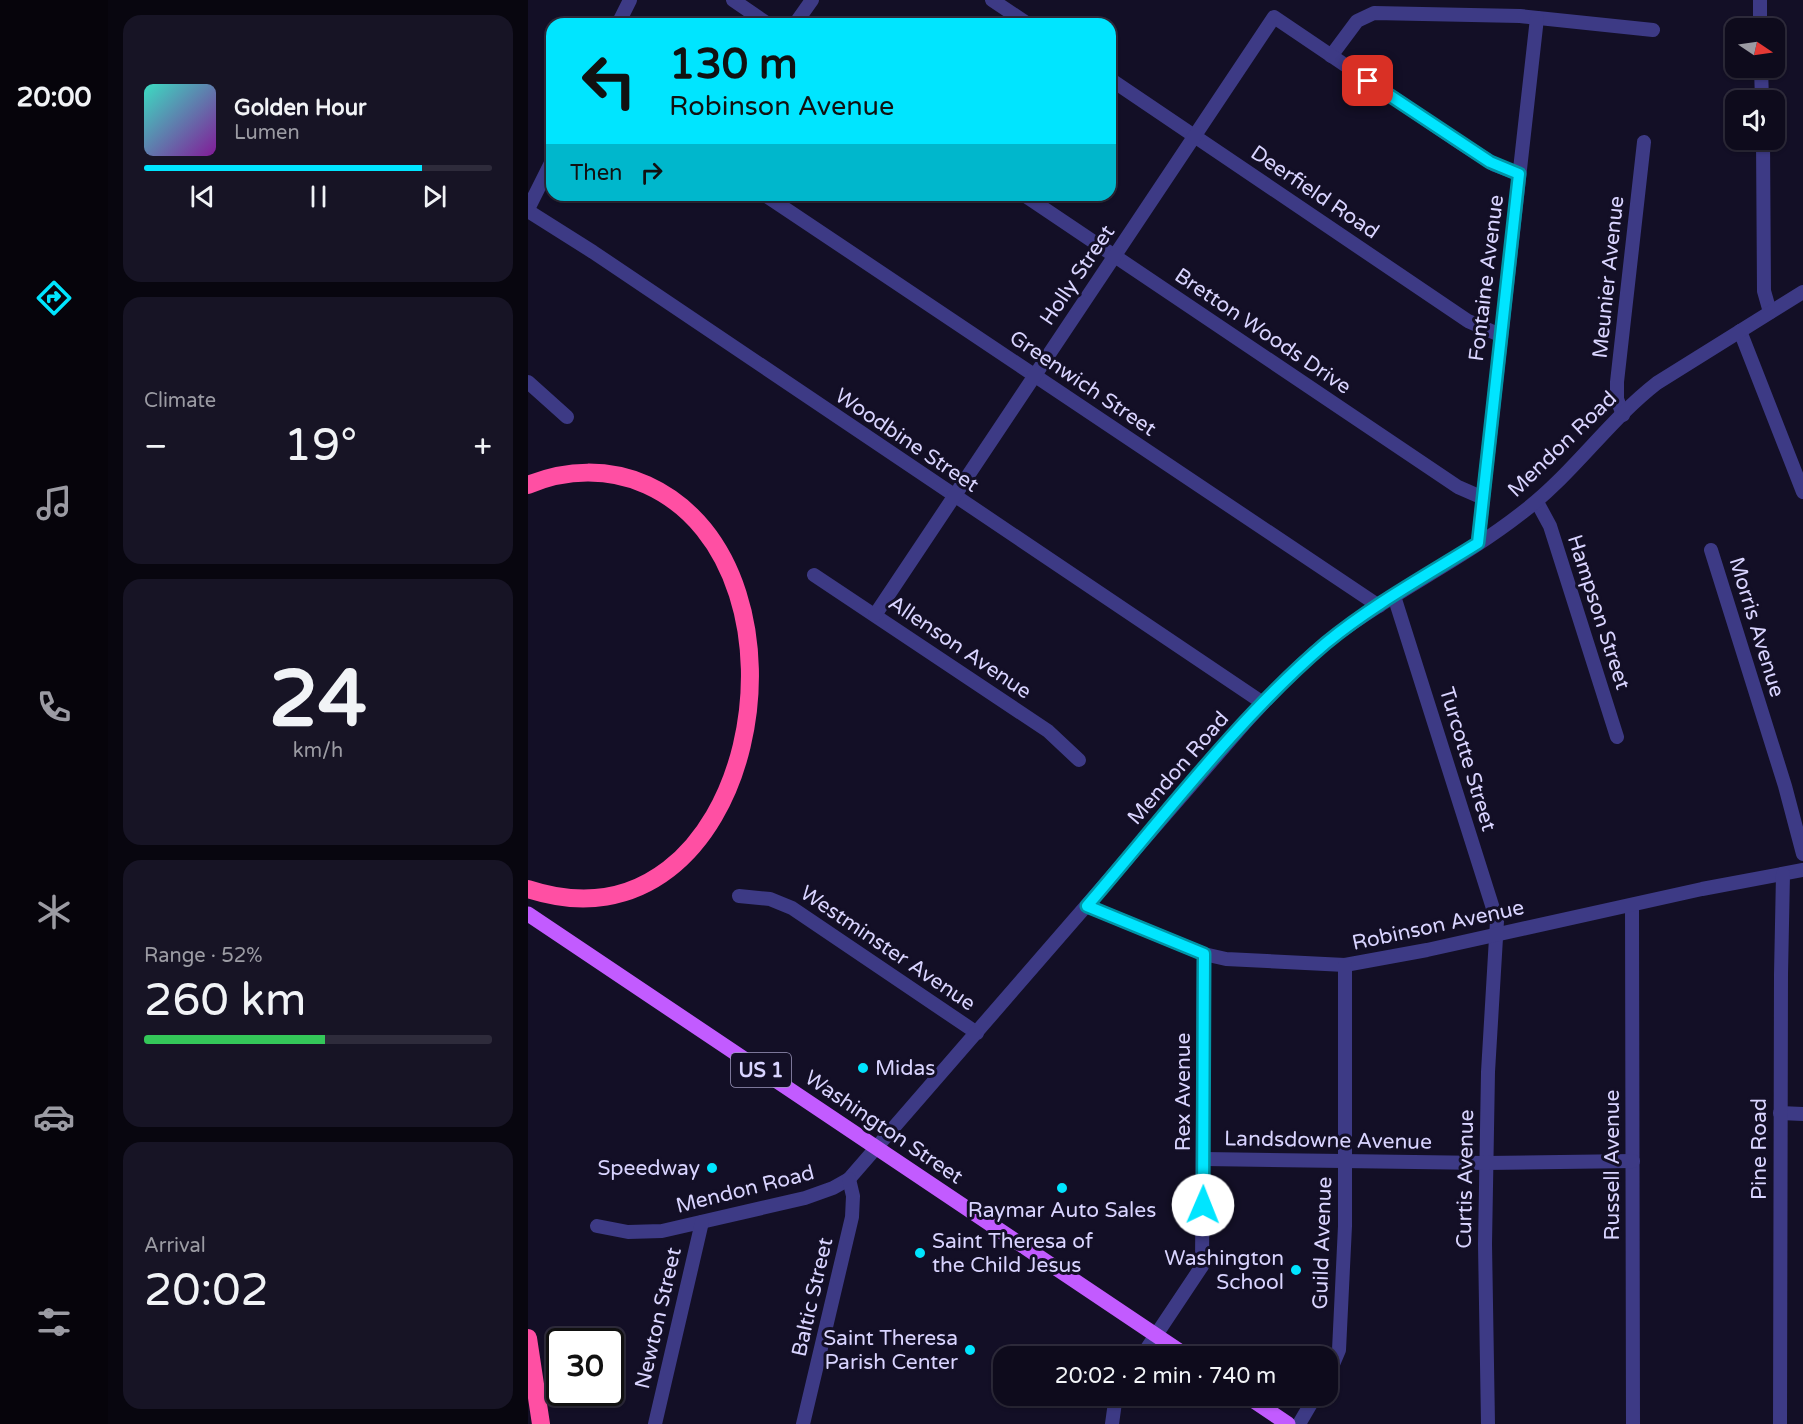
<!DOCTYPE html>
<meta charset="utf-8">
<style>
body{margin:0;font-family:"Varela Round",sans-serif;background:#171425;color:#f1f3f6;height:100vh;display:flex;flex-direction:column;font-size:22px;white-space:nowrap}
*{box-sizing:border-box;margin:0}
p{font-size:20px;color:#9b9ba3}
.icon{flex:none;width:33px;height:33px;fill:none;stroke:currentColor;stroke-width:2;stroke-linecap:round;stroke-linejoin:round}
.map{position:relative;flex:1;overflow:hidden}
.panel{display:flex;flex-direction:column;gap:15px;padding:15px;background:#08060f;width:420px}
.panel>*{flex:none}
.hud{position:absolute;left:18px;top:18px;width:570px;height:183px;border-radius:18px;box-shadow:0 2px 4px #0004,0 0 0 2px #2e2b3b;background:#00e5ff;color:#111;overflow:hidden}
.needle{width:39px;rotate:103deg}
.controls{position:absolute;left:1197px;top:18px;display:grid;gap:12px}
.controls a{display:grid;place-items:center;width:60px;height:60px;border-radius:12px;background:#0e0b1c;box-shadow:0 2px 4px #0004,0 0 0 2px #2e2b3b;font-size:30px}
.speed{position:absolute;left:18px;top:1328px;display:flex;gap:12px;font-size:30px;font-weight:700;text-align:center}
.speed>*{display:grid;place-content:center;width:78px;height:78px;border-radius:50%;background:#0e0b1c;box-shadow:0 2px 4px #0004,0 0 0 2px #2e2b3b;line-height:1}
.speed .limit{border:3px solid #111;border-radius:9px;background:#fff;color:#111}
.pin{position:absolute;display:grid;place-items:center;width:51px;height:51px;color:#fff;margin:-26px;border-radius:12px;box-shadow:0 3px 9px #0006}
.me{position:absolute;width:66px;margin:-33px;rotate:1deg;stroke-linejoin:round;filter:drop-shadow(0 0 4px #0008)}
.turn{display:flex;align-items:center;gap:21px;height:126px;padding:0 24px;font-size:27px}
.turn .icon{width:78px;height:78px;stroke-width:2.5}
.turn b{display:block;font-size:42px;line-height:51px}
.then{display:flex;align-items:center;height:57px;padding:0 24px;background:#0003;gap:12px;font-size:22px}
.big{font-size:45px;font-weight:600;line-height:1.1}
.panel .tile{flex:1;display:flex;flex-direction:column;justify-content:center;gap:9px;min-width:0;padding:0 21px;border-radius:18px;background:#171425}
.panel .dial{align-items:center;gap:0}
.dial b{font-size:78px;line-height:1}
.song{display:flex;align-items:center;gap:18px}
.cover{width:72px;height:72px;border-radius:9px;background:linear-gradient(135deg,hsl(170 70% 55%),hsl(290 70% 35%))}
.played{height:6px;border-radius:3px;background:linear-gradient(90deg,#00e5ff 80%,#2e2b3b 80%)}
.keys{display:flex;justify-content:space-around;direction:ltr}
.heat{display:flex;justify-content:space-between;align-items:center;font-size:33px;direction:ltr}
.charge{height:9px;border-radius:4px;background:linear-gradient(90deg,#34c759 52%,#2e2b3b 0)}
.trip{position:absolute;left:465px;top:1346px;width:345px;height:60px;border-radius:18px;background:#0e0b1c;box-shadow:0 2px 4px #0004,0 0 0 2px #2e2b3b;font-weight:600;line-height:60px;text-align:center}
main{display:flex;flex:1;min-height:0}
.dock{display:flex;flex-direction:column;width:108px;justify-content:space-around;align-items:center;background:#06040b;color:#9b9ba3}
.dock .icon{width:42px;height:42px}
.dock .current{color:#00e5ff}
.dock b{font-size:27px;color:#f1f3f6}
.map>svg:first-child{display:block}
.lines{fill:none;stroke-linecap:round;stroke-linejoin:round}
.minor{stroke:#3d3a85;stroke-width:14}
.major{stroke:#c25bff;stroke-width:15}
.highway{stroke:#ff4fa3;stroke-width:18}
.route-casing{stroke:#0095a6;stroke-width:15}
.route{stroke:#00e5ff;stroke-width:10}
.poi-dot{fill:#00e5ff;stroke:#130f26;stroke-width:2}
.labels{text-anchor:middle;stroke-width:6;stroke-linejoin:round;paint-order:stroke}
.shield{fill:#130f26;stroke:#9e99be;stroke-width:1.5}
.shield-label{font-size:20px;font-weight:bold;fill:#d9d4ff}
.street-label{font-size:21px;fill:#d9d4ff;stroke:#130f26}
.poi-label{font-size:21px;fill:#d9d4ff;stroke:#130f26;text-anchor:end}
</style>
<main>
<nav class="dock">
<b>20:00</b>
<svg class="icon current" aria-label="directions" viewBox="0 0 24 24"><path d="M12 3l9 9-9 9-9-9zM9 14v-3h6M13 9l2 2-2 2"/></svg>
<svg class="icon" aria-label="music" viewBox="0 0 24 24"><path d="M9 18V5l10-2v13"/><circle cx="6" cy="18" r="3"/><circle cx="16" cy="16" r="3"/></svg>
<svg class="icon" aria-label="phone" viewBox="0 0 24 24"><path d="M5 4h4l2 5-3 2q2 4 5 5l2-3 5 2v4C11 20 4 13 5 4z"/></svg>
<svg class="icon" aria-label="climate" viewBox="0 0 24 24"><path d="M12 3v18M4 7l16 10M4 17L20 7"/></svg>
<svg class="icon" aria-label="car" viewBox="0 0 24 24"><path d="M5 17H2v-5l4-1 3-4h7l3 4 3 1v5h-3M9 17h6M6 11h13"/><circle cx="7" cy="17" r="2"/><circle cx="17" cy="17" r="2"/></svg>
<svg class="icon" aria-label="filters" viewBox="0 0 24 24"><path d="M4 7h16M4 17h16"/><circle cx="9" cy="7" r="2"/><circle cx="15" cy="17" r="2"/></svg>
</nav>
<section class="panel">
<div class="tile">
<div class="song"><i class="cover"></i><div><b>Golden Hour</b><p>Lumen</p></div></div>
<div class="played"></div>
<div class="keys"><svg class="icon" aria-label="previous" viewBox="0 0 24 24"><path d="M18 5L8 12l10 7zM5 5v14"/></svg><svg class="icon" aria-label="pause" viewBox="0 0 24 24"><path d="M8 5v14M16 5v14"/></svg><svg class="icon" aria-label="next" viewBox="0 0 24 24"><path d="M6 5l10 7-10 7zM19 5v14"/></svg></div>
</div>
<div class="tile"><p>Climate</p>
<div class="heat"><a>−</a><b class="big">19°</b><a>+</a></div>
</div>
<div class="tile dial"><b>24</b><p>km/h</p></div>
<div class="tile"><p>Range · 52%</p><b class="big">260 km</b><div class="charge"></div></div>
<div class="tile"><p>Arrival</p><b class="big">20:02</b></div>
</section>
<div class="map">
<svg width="1275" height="1424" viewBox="0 0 1275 1424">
<rect width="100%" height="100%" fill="#130f26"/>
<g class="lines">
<!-- minor -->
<g class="minor">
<polyline points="205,0 240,24"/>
<polyline points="464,0 500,24"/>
<polyline points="1232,0 1232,28"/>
<polyline points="90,24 102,0"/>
<polyline points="267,24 284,0"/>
<polyline points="803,56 829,21 846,13 992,16 1125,30"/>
<polyline points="1233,68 1234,100"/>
<polyline points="582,79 940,321 972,335"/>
<polyline points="1235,140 1236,291 1242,312"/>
<polyline points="237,195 851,606"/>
<polyline points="496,195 930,487 953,497"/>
<polyline points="0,209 24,161"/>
<polyline points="0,211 65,252 735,703"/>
<polyline points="1212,331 1275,492"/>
<polyline points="0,382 39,417"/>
<polyline points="1095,415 1089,399 1089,382 1116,142"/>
<polyline points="1009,502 1022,526 1089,737"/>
<polyline points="950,543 1009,18"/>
<polyline points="1183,550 1257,786 1275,854"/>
<polyline points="286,575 520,731 551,760"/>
<polyline points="866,596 969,921 960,1072 957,1244 960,1424"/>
<polyline points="347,615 746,17 925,138 967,165 991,174"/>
<polyline points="211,896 242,899 264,908 449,1033"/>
<polyline points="1104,905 1105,1424"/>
<polyline points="559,906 676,954 698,959 817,965 899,950 1174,889 1275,870"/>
<polyline points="1252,1113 1275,1114"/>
<polyline points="676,1159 958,1163 1105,1161"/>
<path d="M69,1226l31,6 34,-1 143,-33 28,-10 16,-9 396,-456c29,-32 60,-65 95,-91 59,-43 126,-75 183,-120 50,-38 85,-91 134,-129l146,-91"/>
<polyline points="614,1356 674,1266 676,954"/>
<polyline points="800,1376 811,1350 817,1226 817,965"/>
<polyline points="127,1424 174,1222"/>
<polyline points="275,1424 324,1217 325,1196 321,1179"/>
<polyline points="584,1424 588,1395"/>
<polyline points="771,1424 788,1395"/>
<polyline points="1252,1424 1253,974 1255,874"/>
</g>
<!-- major -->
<g class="major">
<polyline points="0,914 659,1356"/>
<polyline points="717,1395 760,1424"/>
</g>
<!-- highway -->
<g class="highway">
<path d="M0,485c38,-16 81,-17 119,0 183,83 109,479 -119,404"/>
<polyline points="0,1338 13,1424"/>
</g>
</g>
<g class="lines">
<defs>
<path id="route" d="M675,1205l1,-251 -117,-48c75,-87 152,-189 239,-263 46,-38 101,-68 152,-100l41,-369 -29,-12 -122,-81"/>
</defs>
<!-- route casing -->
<use href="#route" class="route-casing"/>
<!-- route -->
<use href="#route" class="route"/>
</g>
<!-- markers -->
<g class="poi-dot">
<circle cx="335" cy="1068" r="6"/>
<circle cx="184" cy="1168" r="6"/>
<circle cx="534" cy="1188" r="6"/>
<circle cx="392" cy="1253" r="6"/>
<circle cx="768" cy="1270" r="6"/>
<circle cx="442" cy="1350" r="6"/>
</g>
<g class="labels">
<!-- shield labels -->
<rect class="shield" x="203" y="1053" width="60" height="34" rx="4.5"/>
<g class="shield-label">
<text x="233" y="1077">US 1</text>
</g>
<!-- street labels -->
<g class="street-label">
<text transform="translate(787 192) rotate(34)" y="7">Deerfield Road</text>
<text transform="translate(549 275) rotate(-56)" y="7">Holly Street</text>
<text transform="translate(1080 277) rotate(-84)" y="7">Meunier Avenue</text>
<text transform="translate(958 278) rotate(-83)" y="7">Fontaine Avenue</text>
<text transform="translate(735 331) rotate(34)" y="7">Bretton Woods Drive</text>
<text transform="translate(555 383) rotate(34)" y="7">Greenwich Street</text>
<text transform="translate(379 440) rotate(34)" y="7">Woodbine Street</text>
<text transform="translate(1034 444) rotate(-44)" y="7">Mendon Road</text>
<text transform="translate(1071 612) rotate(72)" y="7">Hampson Street</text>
<text transform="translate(1229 627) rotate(73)" y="7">Morris Avenue</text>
<text transform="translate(432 647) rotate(34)" y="7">Allenson Avenue</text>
<text transform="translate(940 759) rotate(73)" y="7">Turcotte Street</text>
<text transform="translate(650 768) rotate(-49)" y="7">Mendon Road</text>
<text transform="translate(910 925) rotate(-12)" y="7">Robinson Avenue</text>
<text transform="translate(360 948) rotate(34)" y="7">Westminster Avenue</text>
<text transform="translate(655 1092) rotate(-90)" y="7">Rex Avenue</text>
<text transform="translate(356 1127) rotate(34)" y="7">Washington Street</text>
<text transform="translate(800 1140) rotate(1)" y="7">Landsdowne Avenue</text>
<text transform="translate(1231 1149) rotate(-90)" y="7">Pine Road</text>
<text transform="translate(1084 1165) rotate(-90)" y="7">Russell Avenue</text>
<text transform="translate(937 1179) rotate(-89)" y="7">Curtis Avenue</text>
<text transform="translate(217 1189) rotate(-14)" y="7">Mendon Road</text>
<text transform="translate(794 1243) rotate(-88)" y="7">Guild Avenue</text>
<text transform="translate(284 1297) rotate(-77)" y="7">Baltic Street</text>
<text transform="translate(130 1318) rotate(-77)" y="7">Newton Street</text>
</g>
<!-- poi labels -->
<g class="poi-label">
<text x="347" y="1075" text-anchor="start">Midas</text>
<text x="172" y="1175">Speedway</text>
<text x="534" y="1217" text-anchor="middle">Raymar Auto Sales</text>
<text x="404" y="1248" text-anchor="start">Saint Theresa of<tspan x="404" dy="24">the Child Jesus</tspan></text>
<text x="756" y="1265">Washington<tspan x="756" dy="24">School</tspan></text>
<text x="430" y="1345">Saint Theresa<tspan x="430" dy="24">Parish Center</tspan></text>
</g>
</g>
</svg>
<div class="controls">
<a><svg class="needle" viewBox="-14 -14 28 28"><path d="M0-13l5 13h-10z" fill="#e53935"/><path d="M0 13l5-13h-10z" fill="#9b9ba3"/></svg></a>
<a><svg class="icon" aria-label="sound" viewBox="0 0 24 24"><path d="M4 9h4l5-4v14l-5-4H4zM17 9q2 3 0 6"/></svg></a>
</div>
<div class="speed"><div class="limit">30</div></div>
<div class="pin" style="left:840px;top:81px;background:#d93025"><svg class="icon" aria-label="arrive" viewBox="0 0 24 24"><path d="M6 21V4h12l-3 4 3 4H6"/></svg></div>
<svg class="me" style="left:675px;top:1205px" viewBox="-20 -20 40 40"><circle r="19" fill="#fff"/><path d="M0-13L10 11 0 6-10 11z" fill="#00e5ff"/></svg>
<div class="trip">20:02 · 2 min · 740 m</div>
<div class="hud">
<div class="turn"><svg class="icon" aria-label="left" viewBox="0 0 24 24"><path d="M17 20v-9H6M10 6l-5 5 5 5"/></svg><div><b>130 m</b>Robinson Avenue</div></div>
<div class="then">Then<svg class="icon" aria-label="right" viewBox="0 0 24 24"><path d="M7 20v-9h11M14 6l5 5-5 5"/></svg></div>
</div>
</div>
</main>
